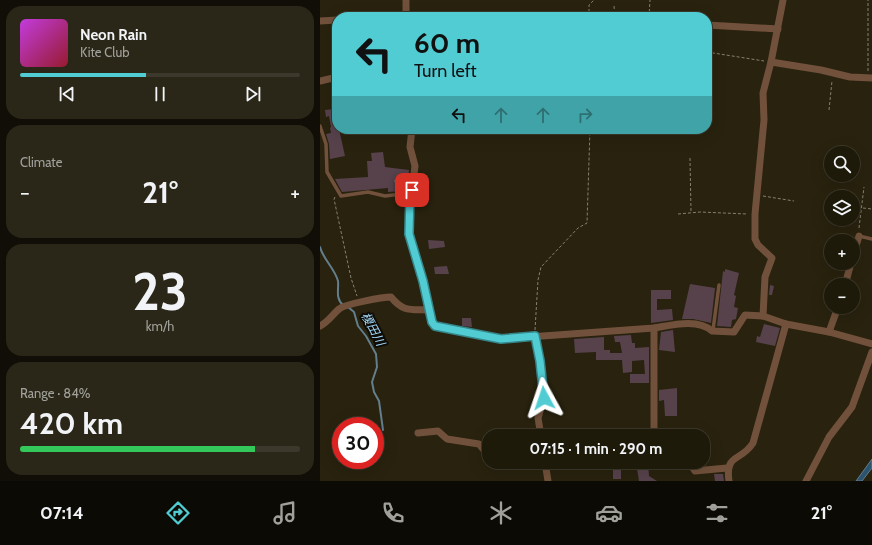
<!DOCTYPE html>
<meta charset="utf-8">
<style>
body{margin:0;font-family:Cabin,"Noto Sans JP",sans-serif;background:#2b2718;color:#f1f3f6;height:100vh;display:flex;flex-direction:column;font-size:15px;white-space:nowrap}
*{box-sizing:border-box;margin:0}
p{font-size:13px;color:#a1a19c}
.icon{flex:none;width:22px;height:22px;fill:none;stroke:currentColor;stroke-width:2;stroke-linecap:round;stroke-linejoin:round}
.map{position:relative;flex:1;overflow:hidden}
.panel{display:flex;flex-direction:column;gap:6px;padding:6px;background:#100e06;width:320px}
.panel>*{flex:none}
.guide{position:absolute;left:12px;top:12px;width:380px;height:122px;border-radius:16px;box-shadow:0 4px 16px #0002,0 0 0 1px #3c382b;background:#51ccd3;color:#111;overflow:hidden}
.controls{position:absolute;left:504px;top:146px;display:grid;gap:8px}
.controls a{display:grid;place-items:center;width:36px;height:36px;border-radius:50%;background:#1e1a0a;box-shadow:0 4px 16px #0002,0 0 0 1px #3c382b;font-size:20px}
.speed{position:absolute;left:12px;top:417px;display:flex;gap:8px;font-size:20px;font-weight:700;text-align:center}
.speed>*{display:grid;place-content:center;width:52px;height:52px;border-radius:50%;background:#1e1a0a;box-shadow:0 4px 16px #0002,0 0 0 1px #3c382b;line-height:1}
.speed .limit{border:6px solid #d22;background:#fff;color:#111}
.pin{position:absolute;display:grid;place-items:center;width:34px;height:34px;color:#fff;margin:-17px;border-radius:8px;box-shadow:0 2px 6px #0006}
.me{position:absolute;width:44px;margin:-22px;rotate:355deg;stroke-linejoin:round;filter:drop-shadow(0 0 3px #0008)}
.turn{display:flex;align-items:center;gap:14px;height:84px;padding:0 16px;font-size:18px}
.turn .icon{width:52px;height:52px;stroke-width:2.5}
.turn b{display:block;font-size:28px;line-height:34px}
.lanes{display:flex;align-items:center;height:38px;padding:0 16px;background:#0003;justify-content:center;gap:20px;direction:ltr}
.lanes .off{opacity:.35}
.big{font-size:30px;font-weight:700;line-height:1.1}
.panel .widget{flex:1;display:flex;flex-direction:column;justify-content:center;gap:6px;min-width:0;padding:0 14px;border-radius:16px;background:#2b2718}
.panel .dial{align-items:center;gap:0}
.dial b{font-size:52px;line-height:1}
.song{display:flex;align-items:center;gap:12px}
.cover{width:48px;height:48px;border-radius:6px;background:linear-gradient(135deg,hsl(290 70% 55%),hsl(350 70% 35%))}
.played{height:4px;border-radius:2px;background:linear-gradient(90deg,#51ccd3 45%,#3c382b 45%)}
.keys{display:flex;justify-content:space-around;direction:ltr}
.heat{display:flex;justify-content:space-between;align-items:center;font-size:22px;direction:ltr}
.charge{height:6px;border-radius:3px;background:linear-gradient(90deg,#34c759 84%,#3c382b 0)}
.trip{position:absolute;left:162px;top:429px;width:228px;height:40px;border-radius:16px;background:#1e1a0a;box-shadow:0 4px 16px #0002,0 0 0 1px #3c382b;font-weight:700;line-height:40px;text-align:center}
.dock{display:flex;height:64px;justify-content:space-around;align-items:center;background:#0c0a04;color:#a1a19c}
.dock .icon{width:28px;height:28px}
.dock .active{color:#51ccd3}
.dock b{font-size:18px;color:#f1f3f6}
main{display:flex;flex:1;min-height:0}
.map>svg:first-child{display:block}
.water{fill:#2c546e;stroke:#637e8d}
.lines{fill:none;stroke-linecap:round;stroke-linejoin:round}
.stream{stroke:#637e8d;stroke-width:2}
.building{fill:#57424c}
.path{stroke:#868171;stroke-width:1;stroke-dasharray:3 2;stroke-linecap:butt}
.service{stroke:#71513b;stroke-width:3.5}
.minor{stroke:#71513b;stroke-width:7}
.route-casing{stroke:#358589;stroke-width:10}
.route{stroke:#51ccd3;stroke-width:7}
.labels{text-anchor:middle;stroke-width:4;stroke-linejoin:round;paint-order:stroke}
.water-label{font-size:12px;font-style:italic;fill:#a2d7fb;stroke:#0e0c05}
</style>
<main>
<section class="panel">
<div class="widget">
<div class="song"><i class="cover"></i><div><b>Neon Rain</b><p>Kite Club</p></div></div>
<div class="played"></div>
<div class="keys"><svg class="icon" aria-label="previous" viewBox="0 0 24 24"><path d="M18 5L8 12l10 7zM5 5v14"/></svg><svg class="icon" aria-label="pause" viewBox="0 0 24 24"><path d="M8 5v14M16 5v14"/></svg><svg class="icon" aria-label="next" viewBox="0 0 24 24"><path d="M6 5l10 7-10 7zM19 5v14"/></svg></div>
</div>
<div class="widget"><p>Climate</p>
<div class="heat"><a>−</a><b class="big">21°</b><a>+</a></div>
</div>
<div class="widget dial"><b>23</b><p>km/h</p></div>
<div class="widget"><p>Range · 84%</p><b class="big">420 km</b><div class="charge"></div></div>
</section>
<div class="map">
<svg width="552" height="481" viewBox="0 0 552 481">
<rect width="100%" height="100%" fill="#28220e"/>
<!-- water -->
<polygon class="water" points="552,459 552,468 542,481 536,481"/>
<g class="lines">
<!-- stream -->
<g class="stream">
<path d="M0,247c3,12 15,22 18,34 1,8 -3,17 5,24"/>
<polyline points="28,307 34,312 38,326 46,336 56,354 57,367 52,382 54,392 59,401 63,430"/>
</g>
</g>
<!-- building -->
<g class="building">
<polygon points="14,109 15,116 17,116 17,129 19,129 25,156 10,159 9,144 6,134 11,133 10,128 11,127 9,116 6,117 5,110"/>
<polygon points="63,152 65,167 89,170 88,183 81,183 82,191 68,192 68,188 22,192 15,179 48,177 47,161 52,161 51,153"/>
<polygon points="108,240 124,241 125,247 109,249"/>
<polygon points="127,266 129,274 115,274 114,267"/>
<polygon points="405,269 419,273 414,295 416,296 414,307 418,308 416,319 412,320 411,327 397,326 403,271 405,272"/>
<polygon points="370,284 395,288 391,323 373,319 362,319"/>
<polygon points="450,285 454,286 452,295 449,295"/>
<polygon points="331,290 351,290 351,299 337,299 337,310 352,309 353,320 331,323"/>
<polygon points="142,318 151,318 152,327 142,326"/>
<polygon points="444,324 460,328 455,346 436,342 437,336 440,337"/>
<polygon points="353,330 355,352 339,350 341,332"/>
<polygon points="311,335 312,343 315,343 315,348 329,347 329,383 310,383 310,374 325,374 324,360 312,361 312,372 303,373 302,360 276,360 276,352 255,353 254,339 284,337 284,350 290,350 290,353 302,353 300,342 295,342 294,336"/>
<polygon points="357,388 357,416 345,416 344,400 339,401 339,390"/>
<polygon points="316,462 328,462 329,476 337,481 319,481"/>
<polygon points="301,467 301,479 293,479 293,468"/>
<polygon points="394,474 403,474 404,481 395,481"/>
</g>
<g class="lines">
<!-- path -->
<g class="path">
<polyline points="294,6 295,17"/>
<polyline points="197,14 197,17"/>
<polyline points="269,17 269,5 274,0"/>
<polyline points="329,17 330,0"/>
<polyline points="387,52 444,61"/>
<polyline points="548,71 548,0"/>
<polyline points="509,110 512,81"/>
<polyline points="370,158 371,212"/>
<polyline points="74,181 80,181 80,184 86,184"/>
<polyline points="443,196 474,201"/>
<polyline points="15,197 14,199 31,278 37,296"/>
<polyline points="543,208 552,209"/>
<polyline points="358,214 380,212 427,214"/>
<polyline points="539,228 544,187"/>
<polyline points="215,330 218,280 221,267 258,228 267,223 270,129"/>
</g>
<!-- service -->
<g class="service">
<polyline points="0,126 6,144 7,172 21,196 48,192 65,196 90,193"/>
<polyline points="539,236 552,239"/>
<polyline points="393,330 399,285"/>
</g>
<!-- minor -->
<g class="minor">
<polyline points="86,0 86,17"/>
<polyline points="0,21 17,20"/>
<polyline points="387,25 458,29"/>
<polyline points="451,62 501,70 530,77 552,78"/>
<polyline points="0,81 17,77"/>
<path d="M92,129l-2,18 5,19 -3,24 -2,3 -1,41 14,47 9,41 3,4 66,13 153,-11c18,-3 44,-10 58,3l22,1 11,-17 18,1 23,8 43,8 43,12"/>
<polyline points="533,256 539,236"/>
<polyline points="525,285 531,263"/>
<polyline points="443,316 445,277 452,258 438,245 435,239 435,214 444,120 443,93 451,62 463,0"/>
<path d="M0,326c8,-4 12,-11 19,-17 6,-5 44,-12 52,-12 13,16 20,12 39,13"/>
<polyline points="334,328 334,436"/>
<polyline points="509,332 518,307"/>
<polyline points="215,336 220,361 224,398 218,418 221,436"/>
<polyline points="98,433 118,431 127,439 159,444 169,456"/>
<polyline points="182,462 188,465 206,462"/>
<polyline points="225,462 228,481"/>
<polyline points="369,462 375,471 407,468"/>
<path d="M409,481c-4,-28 12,-19 24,-38l33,-119"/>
<polyline points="486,481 509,437 532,407 552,352"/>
</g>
</g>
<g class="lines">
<defs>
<polyline id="route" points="92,190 90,193 89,234 103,281 112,322 115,326 181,339 215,336 220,361 224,398"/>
</defs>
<!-- route casing -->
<use href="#route" class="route-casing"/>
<!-- route -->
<use href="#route" class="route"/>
</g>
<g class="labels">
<!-- water labels -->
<g class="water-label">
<text transform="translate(53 329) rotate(62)" y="4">榎田川</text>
</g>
</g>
</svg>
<div class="controls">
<a><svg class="icon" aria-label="search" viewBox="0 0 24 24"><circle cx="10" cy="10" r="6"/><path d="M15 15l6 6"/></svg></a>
<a><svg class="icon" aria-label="layers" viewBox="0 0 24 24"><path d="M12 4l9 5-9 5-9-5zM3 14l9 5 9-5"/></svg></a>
<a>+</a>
<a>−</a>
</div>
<div class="speed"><div class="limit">30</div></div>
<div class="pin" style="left:92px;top:190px;background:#d93025"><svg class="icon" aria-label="arrive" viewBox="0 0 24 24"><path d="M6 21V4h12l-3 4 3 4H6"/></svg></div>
<svg class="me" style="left:224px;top:398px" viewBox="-20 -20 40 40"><path d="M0-17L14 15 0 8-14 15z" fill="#51ccd3" stroke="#fff" stroke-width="4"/></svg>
<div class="trip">07:15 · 1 min · 290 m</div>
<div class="guide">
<div class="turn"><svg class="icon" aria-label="left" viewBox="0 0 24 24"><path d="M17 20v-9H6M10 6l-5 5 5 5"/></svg><div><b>60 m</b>Turn left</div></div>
<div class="lanes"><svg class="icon" aria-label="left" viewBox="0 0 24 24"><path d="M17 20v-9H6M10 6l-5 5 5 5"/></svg><svg class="icon off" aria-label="ahead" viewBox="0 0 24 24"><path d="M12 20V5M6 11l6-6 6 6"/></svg><svg class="icon off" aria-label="ahead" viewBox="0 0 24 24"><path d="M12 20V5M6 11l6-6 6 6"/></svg><svg class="icon off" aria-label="right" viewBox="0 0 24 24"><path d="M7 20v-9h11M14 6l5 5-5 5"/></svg></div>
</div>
</div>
</main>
<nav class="dock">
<b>07:14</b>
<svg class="icon active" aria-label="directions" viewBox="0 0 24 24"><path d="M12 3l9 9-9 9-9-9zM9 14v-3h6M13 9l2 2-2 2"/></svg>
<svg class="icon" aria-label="music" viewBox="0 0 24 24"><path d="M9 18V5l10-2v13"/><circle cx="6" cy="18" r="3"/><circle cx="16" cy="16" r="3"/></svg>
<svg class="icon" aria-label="phone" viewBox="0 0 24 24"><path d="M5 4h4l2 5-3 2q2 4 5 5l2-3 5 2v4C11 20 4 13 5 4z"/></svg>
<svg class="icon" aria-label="climate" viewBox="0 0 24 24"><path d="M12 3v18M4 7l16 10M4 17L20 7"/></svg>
<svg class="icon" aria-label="car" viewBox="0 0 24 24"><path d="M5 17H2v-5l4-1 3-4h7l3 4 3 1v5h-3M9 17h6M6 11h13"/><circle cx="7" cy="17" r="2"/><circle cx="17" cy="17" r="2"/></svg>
<svg class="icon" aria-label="filters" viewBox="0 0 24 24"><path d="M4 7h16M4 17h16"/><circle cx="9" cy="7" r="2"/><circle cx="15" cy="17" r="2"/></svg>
<b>21°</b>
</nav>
